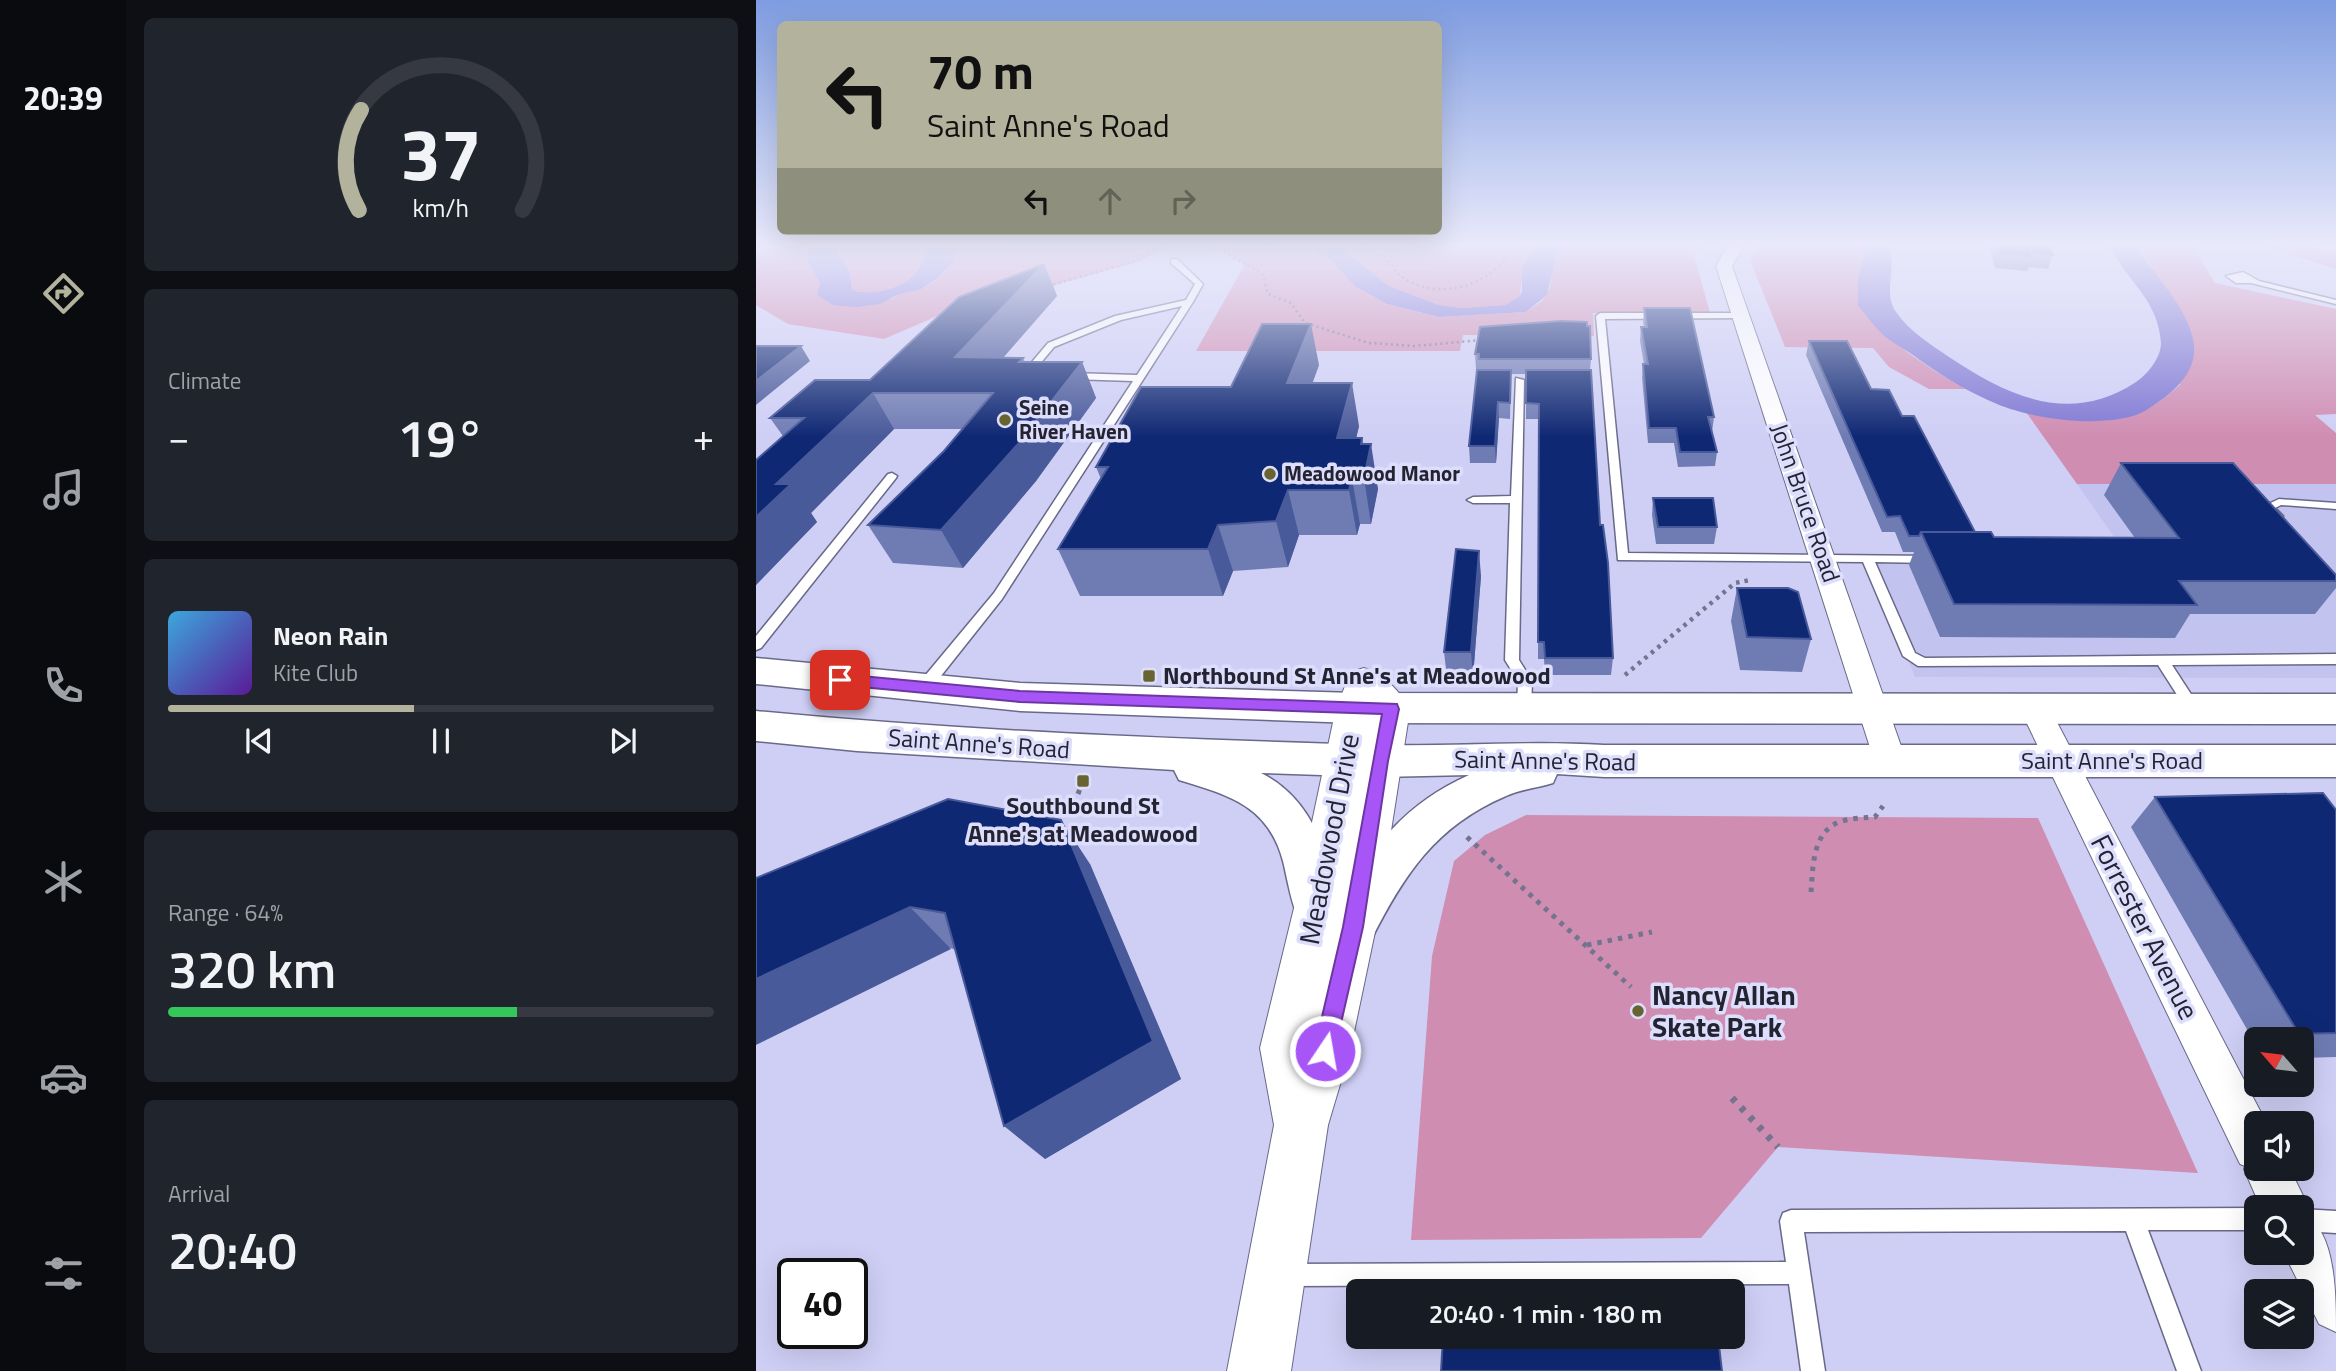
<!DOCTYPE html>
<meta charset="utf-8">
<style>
body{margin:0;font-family:"Titillium Web",sans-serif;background:#20242c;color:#f1f3f6;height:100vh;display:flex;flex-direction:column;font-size:26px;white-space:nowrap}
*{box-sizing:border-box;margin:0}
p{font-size:23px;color:#9ea1a6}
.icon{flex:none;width:38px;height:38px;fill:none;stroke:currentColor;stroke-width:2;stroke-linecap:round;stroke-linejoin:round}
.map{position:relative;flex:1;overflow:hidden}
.drawer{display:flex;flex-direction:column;gap:18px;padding:18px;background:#0d0f14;width:630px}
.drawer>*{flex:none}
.top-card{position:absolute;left:21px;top:21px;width:665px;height:214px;border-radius:10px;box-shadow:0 7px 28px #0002;background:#b3b39d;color:#111;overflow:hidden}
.needle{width:46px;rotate:298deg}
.controls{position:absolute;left:1488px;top:1027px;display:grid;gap:14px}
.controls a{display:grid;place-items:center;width:70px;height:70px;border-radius:10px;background:#171b24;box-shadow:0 7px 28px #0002;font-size:35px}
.speed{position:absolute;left:21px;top:1258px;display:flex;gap:14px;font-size:35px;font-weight:700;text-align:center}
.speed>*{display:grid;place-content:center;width:91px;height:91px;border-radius:50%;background:#171b24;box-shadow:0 7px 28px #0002;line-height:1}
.speed .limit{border:4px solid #111;border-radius:10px;background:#fff;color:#111}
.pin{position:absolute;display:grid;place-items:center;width:60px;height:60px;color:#fff;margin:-30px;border-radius:14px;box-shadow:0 4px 10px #0006}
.me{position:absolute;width:77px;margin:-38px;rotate:12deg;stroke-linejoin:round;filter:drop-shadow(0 0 5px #0008)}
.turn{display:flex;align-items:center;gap:24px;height:147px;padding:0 35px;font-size:32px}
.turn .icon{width:91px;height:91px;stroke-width:2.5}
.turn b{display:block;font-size:49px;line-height:60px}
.lanes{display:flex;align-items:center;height:66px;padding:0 35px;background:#0003;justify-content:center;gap:35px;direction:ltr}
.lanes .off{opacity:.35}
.big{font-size:52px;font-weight:600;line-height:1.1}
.drawer .tile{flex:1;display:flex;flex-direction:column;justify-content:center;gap:10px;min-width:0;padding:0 24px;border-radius:10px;background:#20242c}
.drawer .dial{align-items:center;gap:0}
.dial svg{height:182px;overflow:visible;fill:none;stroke:#363941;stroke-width:7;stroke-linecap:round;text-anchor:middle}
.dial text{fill:#f1f3f6;stroke:none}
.song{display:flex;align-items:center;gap:21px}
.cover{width:84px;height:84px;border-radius:10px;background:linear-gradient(135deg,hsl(200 70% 55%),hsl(270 70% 35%))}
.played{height:7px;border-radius:4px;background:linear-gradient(90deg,#b3b39d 45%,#363941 45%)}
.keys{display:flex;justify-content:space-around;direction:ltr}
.heat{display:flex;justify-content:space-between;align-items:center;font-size:38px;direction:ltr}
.charge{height:10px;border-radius:5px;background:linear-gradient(90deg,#34c759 64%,#363941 0)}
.trip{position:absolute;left:590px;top:1279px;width:399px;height:70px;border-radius:10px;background:#171b24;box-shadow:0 7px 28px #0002;font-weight:600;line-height:70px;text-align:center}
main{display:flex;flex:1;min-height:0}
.tabs{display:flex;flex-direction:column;width:126px;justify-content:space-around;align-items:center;background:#090b0e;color:#9ea1a6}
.tabs .icon{width:49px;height:49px}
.tabs .current{color:#b3b39d}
.tabs b{font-size:32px;color:#f1f3f6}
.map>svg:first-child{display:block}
.built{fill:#c3c3ef}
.green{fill:#d08db2}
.water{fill:#8079d3}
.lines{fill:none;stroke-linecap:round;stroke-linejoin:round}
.service-casing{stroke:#686889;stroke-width:3}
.minor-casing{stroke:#686889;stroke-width:2}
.tertiary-casing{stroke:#686889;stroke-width:2}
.secondary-casing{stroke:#686889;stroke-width:3}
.path-far3{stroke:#74748e;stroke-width:2.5;stroke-dasharray:2 3.5;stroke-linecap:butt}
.path-far2{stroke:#74748e;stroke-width:4.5;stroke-dasharray:3.5 5;stroke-linecap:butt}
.path-far1{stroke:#74748e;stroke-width:5;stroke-dasharray:4.5 6;stroke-linecap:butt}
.path{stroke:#74748e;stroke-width:7;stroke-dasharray:5 8;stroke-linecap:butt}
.service{fill:#fff;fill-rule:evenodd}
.minor{fill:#fff;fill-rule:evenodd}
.tertiary{fill:#fff;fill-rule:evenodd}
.secondary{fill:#fff;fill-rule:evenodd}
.wall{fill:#6f7cb4}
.shaded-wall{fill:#495a9a}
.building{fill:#0f2873;stroke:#495a9a;stroke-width:2}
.route{fill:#a855f7;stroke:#6d37a1;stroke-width:2}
.poi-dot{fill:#686431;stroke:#ddddfc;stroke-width:2.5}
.labels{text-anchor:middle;stroke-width:7;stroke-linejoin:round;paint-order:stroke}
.far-poi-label{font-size:21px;font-weight:bold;fill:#242332;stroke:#ddddfc;text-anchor:start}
.street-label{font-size:24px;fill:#242332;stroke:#ddddfc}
.poi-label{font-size:24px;font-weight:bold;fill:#242332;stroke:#ddddfc;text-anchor:start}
.near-street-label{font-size:28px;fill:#242332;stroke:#ddddfc}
.near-poi-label{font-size:28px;font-weight:bold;fill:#242332;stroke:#ddddfc;text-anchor:start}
</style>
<main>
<nav class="tabs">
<b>20:39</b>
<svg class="icon current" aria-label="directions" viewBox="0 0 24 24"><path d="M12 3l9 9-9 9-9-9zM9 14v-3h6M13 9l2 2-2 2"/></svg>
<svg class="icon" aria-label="music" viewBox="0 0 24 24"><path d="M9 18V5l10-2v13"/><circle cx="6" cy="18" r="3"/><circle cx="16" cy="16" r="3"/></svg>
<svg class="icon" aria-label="phone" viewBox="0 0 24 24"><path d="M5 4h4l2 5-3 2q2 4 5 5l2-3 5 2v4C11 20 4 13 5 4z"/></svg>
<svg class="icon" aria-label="climate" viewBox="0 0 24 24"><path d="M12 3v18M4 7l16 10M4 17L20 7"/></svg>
<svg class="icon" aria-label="car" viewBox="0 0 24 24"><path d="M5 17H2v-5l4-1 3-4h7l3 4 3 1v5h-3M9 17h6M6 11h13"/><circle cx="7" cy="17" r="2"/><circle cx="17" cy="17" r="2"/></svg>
<svg class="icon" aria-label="filters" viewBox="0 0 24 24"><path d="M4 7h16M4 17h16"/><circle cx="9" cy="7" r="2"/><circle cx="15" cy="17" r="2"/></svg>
</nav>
<section class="drawer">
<div class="tile dial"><svg viewBox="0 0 100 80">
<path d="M14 69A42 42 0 1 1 86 69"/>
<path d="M14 69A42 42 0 0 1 15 25" stroke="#b3b39d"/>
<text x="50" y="56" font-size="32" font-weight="700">37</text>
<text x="50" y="72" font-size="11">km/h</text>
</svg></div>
<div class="tile"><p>Climate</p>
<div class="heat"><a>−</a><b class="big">19°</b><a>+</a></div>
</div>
<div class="tile">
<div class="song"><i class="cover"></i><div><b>Neon Rain</b><p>Kite Club</p></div></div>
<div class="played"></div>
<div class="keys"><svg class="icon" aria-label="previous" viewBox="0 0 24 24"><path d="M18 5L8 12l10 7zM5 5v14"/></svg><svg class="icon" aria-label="pause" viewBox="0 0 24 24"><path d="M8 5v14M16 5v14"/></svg><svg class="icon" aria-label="next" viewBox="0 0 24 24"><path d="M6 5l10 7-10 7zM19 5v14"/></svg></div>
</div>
<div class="tile"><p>Range · 64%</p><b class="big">320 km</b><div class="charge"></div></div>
<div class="tile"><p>Arrival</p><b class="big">20:40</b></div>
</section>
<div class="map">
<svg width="1580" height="1371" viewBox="0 0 1580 1371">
<rect width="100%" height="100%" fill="#cfcff6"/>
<!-- built -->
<polygon class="built" points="1321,484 1580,484 1580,678 1159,677 1114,563 1377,564"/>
<!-- green -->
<g class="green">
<path d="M14,245h38v19l12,19 -3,12 74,4c8,-6 17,-7 26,-9 22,-7 34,-24 41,-45h208l-1,4 -30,14 -99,27 -43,2 -109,47 -96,-15 -32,-19v-50z"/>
<path d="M83,245h90c-4,11 -7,21 -15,30 -14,14 -43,21 -62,15l-2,-18 -12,-19z"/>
<polygon points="457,245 549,245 574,259 605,290 631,304 683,317 770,312 786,301 794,288 797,266 806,245 945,245 938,255 954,313 837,313 838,336 707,335 704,351 440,351 489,264"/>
<polygon points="581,245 780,245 767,268 764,296 749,305 706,308 683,305 633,286"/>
<path d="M1003,245h104l2,8 -7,25v28c31,36 66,60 108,83h-37l-40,-22 -16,-19 -88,-1 -35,-87z"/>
<path d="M1380,245h56l23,38 121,26v105l-21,1 21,18v51h-259l-51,-72c39,7 86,17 123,-4 11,-6 21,-15 31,-23l-28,-118z"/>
<polygon points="1506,245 1552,245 1580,253 1580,269"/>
<polygon points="770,815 1282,818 1442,1173 1022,1147 945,1238 655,1240 676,956 698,861 729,835"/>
</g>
<!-- water -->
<g class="water">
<path d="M52,245h31l-1,8 12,19 2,18c19,6 49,-1 62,-15 8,-9 11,-19 15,-30h29l-5,16 -15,17 -17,11 -24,6 -17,9 -24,3 -23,-2 -16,-10 3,-12 -12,-20z"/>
<polygon points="550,245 581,245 633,286 683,305 706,308 749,305 764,296 766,291 766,268 780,246 806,245 801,253 791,295 770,312 683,317 631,304 600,287 574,259"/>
<path d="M1107,245h25c10,22 -6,47 8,67 13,19 34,32 53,45 59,39 120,69 187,25 11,-7 25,-24 25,-39 -3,-46 -37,-63 -51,-98h26c17,30 55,65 58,101 2,22 -14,40 -30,52 -9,6 -17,13 -28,17 -39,13 -108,4 -146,-14 -27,-12 -53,-28 -77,-46 -10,-7 -22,-13 -31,-21 -9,-9 -16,-19 -24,-28v-28l7,-25z"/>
</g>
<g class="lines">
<defs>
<g id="service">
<polygon points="415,259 421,259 447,284 437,302 246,599 173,691 163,691 161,687 163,683 238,593 377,381 315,379 310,376 315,373 381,375 426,306 365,320 298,347 273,377 265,375 292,343 359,316 430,300 439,284 415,263"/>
<polygon points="1487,272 1503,281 1580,300 1580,304 1495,283 1480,283 1470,276"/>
<polygon points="985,313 989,316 988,318 849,319 872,553 1177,556 1179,559 1173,563 1119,562 1159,653 1169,658 1580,654 1580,664 1416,665 1444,708 1442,712 1432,712 1402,665 1162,666 1147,656 1107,562 862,560 840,316 844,313"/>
<polygon points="760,378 768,380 763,660 776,681 775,709 773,713 763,713 761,709 762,681 749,660 754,503 717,503 711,500 717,497 755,496"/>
<polygon points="136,473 141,476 140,478 5,648 0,650 0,636 132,474"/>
<polygon points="1523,499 1580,503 1580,509 1525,505 1519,508 1527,516 1521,519 1517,518 1506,507"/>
<polygon points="1500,1208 1500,1230 1392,1230 1445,1371 1421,1371 1370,1231 1048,1232 1069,1371 1045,1371 1033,1284 532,1286 524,1283 521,1275 524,1267 532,1264 1030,1262 1024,1221 1027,1213 1035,1210"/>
<polygon points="1545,1209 1580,1211 1580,1233 1545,1231"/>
</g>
<g id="minor">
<polygon points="972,245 987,247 976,266 1151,763 1146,772 1135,776 1124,772 1119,763 960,266"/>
<path d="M1278,696l11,3 4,8 218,417h-11v45h34l19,39 -3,8c30,17 30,80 30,116l-17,-8 -35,-71h17v-45h-40l-17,-39 1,-3 -5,-2 -221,-457 4,-8z"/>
</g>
<path id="tertiary" d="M608,668c19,6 36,23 46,41l-34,218 -26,124 -22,74 -37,246h-64l47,-246 -14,-77 34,-140 42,-200 15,-36z"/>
<g id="secondary">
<polygon points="0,658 264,683 599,693 1580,694 1580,724 599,723 264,711 0,684"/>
<path d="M0,711c206,20 413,28 620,34 77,2 151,-5 228,0h732v32h-732l-47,-3 -4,9c-15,5 -32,6 -47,13 -71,30 -103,80 -136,146l-17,7 -17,-7 -6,-18 -13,5 -17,-6c-9,-20 -12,-41 -17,-62 -15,-56 -55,-66 -104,-81l-5,-10 -317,-19 -101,-10zM505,773l119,4 89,-2c-63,28 -96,70 -129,129 -12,-51 -28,-106 -79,-131z"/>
</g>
</defs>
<!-- service casing -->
<use href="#service" class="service-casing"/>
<!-- minor casing -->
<use href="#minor" class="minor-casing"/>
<!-- tertiary casing -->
<use href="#tertiary" class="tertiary-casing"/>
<!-- secondary casing -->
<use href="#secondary" class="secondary-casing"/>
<!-- path-far3 -->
<g class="path-far3">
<polyline points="453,245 506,273 512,294 535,303 549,323 613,343 658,346 726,340"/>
<path d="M609,245c7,5 16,10 23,16 5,4 8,12 14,16 37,25 89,9 110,-28l-3,-4"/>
<polyline points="292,286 376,262 403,249"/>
</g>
<!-- path-far2 -->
<polyline class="path-far2" points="869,675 979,583 994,580"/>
<!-- path-far1 -->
<g class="path-far1">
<polyline points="322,794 327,781"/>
<polyline points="711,837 875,987"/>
<path d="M1055,892c2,-25 1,-62 31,-71 11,-3 22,-3 33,-4l8,-11"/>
<polyline points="831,945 896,932"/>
</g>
<!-- path -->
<polyline class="path" points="976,1098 1022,1147"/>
<!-- service -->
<use href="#service" class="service"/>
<!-- minor -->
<use href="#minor" class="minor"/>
<!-- tertiary -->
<use href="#tertiary" class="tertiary"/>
<!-- secondary -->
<use href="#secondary" class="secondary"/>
</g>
<!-- wall -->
<g class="wall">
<polygon points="1233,245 1293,245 1297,255 1292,269 1273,267 1271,271 1239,268"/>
<polygon points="288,264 301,296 247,358 267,358 269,362 326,362 340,398 280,481 207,568 137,563 112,525 188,451 206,429 138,429 55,513 61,522 0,585 0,460 27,436 14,418 114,380"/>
<polygon points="888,308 958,417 956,432 961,452 959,466 922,467 918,443 892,443 886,378 887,364 888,364 884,341 885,327 888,327 887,322"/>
<polygon points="1053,341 1115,389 1146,416 1219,532 1238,537 1379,538 1348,495 1365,463 1580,575 1580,588 1559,614 1434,614 1419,638 1184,637 1153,565 1158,552 1147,552 1139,532 1126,532 1050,355"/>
<polygon points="719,354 835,359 834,370 844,525 857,658 855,675 789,675 788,659 782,659 783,419 770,419 770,374 755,374 754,419 743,418 740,463 714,463 713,446 723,370 720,369"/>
<polygon points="563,365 556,383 603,426 600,438 606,438 607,444 622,489 615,524 604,524 601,535 543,535 532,567 477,571 467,596 324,596 302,549 345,479 340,467"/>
<polygon points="897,498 961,527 958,544 900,544 896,515"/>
<polygon points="725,576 717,677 691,677 688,652"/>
<polygon points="981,588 1055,639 1046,672 984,670 975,621"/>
<polygon points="1399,797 1580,810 1580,1057 1545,1058 1545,1040 1500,1040 1500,1045 1375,827"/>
<polygon points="334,864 425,1079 289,1159 200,950 0,878"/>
</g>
<!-- shaded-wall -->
<g class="shaded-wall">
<polygon points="288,264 301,296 216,393 199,357"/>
<polygon points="555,324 563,365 541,426 531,383"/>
<polygon points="45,346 54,361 0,405 0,381"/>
<polygon points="326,362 340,398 280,481 207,568 185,530"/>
<polygon points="596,383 603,426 590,482 581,438"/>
<polygon points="117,393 138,429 55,513 61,522 0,585 0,517 20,484"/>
<polygon points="742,402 743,418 740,463 739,446"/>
<polygon points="606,438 610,467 615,444 622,489 615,524 608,478 605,444"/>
<polygon points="596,479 604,524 601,535 593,490"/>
<polygon points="532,490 543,535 532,567 520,521"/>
<polygon points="462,525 477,571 467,596 452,549"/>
<polygon points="723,551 725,576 717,677 715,652"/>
<polygon points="305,820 334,864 425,1079 289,1159 248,1126"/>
<polygon points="154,907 195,949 0,1045 0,979"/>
</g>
<!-- building -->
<g class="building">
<polygon points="1241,245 1293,245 1297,255 1275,253 1276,257 1244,254"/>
<polygon points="288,264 199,357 267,358 263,362 326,362 262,444 185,530 112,525 188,451 237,393 117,393 20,484 35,484 0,517 0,460 48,418 14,418 59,380 114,380 203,297"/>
<polygon points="888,308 934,308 958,417 952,417 961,452 924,452 920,428 893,428 887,364 892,364 885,327 891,327"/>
<polygon points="805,321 831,322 831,326 834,326 835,359 723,359 723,354 719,354 724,327"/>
<polygon points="506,324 555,324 531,383 596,383 581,438 606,438 605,444 615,444 608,478 596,479 593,490 532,490 520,521 462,525 452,549 302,549 352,467 340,467 385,387 475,387"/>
<polygon points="1053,341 1091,341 1115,389 1133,390 1146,416 1158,416 1219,532 1165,532 1163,536 1153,536 1144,516 1131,517"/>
<polygon points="1,346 45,346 0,381 0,347"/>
<polygon points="721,370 755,370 754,403 742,402 739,446 713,446"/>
<polygon points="770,370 835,370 844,525 847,525 852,563 857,658 789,658 788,642 782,642 783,404 770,403"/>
<polygon points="1365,463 1477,463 1580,575 1580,581 1423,581 1441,605 1198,604 1165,532 1235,532 1238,537 1423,538"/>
<polygon points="897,498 957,498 961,527 902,527"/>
<polygon points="700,549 723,551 715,652 688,652"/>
<polygon points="981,588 1032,588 1042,592 1055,639 991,637"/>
<polygon points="1567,793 1580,810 1580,1033 1543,1034 1399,797"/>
<polygon points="192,799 305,820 397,1041 248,1126 189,913 154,907 0,979 0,878"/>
<polygon points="687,1337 962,1337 966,1371 685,1371"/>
</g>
<!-- sky -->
<linearGradient id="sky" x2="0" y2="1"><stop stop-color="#7e9ce0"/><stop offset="0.56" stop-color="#e9e9fb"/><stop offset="1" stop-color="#e9e9fb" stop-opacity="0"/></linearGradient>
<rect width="1580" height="437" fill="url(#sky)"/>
<!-- route -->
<polygon class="route" points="84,674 264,691 641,704 643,709 632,761 607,927 577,1058 569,1062 561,1058 558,1051 587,927 626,714 264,702 84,685 76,680"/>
<!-- markers -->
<g class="poi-dot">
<circle cx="249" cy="420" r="7"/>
<circle cx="514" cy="474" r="7"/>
<rect x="386" y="669" width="14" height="14" rx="3.5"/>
<rect x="320" y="774" width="14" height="14" rx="3.5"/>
<circle cx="882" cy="1011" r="7"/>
</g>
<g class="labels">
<!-- far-poi labels -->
<g class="far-poi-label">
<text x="263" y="415">Seine<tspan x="263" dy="24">River Haven</tspan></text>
<text x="528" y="481">Meadowood Manor</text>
</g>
<!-- street labels -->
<g class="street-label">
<text transform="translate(1049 503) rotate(71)" y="8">John Bruce Road</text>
<text transform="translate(223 744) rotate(4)" y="8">Saint Anne's Road</text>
<text transform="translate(789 761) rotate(1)" y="8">Saint Anne's Road</text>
<text x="1356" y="769">Saint Anne's Road</text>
</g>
<!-- poi labels -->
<g class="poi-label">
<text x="407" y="684">Northbound St Anne's at Meadowood</text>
<text x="327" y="814" text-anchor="middle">Southbound St<tspan x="327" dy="28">Anne's at Meadowood</tspan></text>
</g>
<!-- near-street labels -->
<g class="near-street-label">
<text transform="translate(573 839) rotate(-79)" y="10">Meadowood Drive</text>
<text transform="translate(1389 927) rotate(63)" y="10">Forrester Avenue</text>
</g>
<!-- near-poi labels -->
<g class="near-poi-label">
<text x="896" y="1005">Nancy Allan<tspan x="896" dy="32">Skate Park</tspan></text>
</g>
</g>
</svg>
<div class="controls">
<a><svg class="needle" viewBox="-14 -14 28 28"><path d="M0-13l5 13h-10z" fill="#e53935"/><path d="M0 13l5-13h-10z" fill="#9ea1a6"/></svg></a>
<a><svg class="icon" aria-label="sound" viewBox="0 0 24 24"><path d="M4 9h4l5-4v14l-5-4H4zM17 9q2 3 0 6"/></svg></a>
<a><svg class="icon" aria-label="search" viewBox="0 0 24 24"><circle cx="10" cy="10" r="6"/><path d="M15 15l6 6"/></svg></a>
<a><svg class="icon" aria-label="layers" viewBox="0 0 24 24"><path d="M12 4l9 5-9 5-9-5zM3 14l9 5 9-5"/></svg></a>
</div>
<div class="speed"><div class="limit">40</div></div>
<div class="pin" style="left:84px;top:680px;background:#d93025"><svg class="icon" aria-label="arrive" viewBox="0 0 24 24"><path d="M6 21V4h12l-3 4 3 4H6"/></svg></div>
<svg class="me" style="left:569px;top:1051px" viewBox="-20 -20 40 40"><circle r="17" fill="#a855f7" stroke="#fff" stroke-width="3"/><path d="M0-11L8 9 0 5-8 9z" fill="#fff"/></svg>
<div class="trip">20:40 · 1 min · 180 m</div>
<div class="top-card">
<div class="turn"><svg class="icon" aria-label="left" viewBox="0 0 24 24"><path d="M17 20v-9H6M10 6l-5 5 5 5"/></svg><div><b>70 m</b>Saint Anne's Road</div></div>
<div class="lanes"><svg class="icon" aria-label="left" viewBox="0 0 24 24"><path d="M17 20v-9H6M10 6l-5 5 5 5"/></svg><svg class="icon off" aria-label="ahead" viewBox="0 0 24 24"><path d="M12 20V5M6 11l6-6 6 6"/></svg><svg class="icon off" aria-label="right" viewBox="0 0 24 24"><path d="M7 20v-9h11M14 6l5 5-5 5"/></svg></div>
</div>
</div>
</main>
